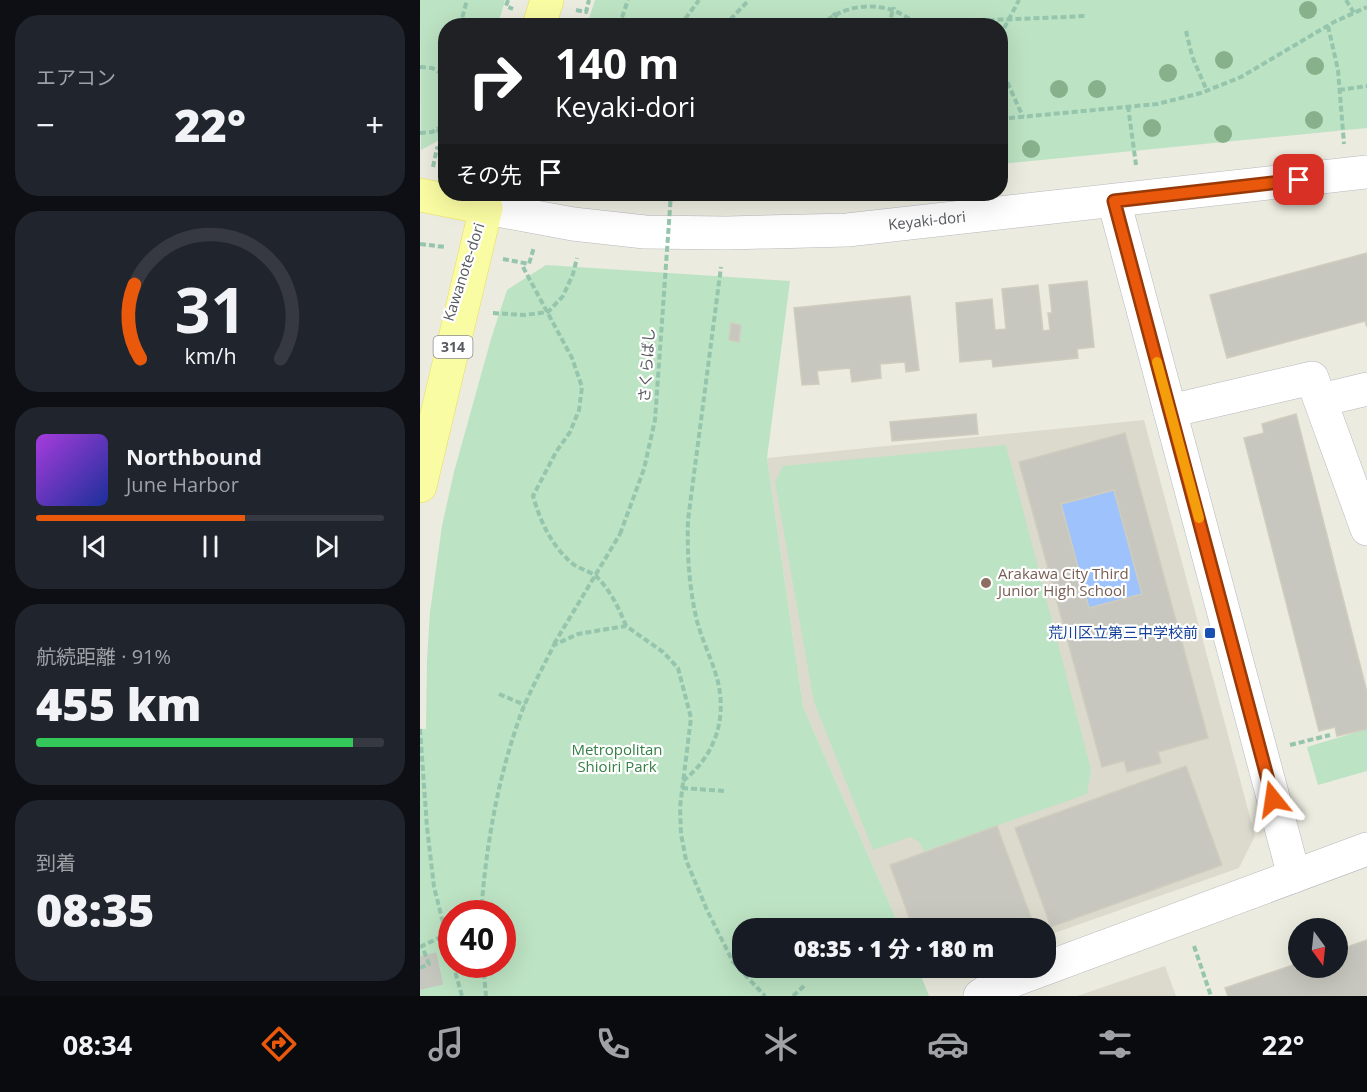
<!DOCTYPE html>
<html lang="ja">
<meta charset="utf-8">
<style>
body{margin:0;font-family:"Open Sans","Noto Sans JP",sans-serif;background:#20242c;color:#f1f3f6;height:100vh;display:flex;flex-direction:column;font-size:22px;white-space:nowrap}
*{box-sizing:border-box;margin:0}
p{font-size:20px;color:#9ea1a6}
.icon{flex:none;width:33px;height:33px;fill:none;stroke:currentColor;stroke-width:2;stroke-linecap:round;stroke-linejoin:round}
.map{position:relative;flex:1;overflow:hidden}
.sheet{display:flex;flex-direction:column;gap:15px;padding:15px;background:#0d0f14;width:420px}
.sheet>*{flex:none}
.hud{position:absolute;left:18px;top:18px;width:570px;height:183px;border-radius:24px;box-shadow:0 6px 24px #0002;background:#202124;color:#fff;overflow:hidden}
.needle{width:39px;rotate:165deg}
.controls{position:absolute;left:868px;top:918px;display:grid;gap:12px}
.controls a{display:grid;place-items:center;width:60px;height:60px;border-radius:50%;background:#171b24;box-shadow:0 6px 24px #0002;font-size:30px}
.speed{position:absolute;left:18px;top:900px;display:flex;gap:12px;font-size:30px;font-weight:700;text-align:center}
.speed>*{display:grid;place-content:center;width:78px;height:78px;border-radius:50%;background:#171b24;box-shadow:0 6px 24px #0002;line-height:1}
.speed .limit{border:9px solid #d22;background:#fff;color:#111}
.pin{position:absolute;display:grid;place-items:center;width:51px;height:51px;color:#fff;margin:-26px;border-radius:12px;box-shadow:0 3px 9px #0006}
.me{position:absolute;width:66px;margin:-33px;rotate:345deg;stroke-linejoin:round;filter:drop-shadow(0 0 4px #0008)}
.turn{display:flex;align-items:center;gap:21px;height:126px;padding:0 18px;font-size:27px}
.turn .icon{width:78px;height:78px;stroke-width:2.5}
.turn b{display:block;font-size:42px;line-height:51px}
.then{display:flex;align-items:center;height:57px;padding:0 18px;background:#0003;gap:12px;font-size:22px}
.big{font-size:45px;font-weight:800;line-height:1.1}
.sheet .tile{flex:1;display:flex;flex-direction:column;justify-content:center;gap:9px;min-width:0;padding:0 21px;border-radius:24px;background:#20242c}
.sheet .dial{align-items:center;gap:0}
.dial svg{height:156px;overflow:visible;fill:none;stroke:#363941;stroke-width:7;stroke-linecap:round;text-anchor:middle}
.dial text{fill:#f1f3f6;stroke:none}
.song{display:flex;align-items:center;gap:18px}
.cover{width:72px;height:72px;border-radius:9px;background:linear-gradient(135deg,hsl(280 70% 55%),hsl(230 70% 35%))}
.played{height:6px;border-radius:3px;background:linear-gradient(90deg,#ea580c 60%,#363941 60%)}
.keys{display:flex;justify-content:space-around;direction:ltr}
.heat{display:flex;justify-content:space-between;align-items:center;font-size:33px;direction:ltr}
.charge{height:9px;border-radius:4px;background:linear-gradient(90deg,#34c759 91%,#363941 0)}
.trip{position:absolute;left:312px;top:918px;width:324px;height:60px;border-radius:24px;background:#171b24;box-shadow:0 6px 24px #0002;font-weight:800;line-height:60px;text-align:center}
.dock{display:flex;height:96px;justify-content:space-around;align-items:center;background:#090b0e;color:#9ea1a6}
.dock .icon{width:42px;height:42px}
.dock .selected{color:#ea580c}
.dock b{font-size:27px;color:#f1f3f6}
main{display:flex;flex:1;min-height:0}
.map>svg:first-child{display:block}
.education{fill:#dbdacd}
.green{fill:#bce3c3;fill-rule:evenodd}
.water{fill:#9ec2fc}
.building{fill:#c8c7bf;stroke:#cfcdbe;stroke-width:1.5;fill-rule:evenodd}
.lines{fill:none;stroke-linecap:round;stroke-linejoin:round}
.major-tunnel{stroke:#c6c7bf;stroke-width:33;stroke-dasharray:33 16;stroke-linecap:butt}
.minor-casing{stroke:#b7b8be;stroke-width:34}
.major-casing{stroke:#ecdd57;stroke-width:34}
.path{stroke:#96c5ad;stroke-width:4;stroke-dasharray:6 3;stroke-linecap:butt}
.minor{stroke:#fff;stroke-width:33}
.major{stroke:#fafca3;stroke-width:33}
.path-bridge{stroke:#96c5ad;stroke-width:4;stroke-dasharray:6 3;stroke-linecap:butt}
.tree{fill:#87b18b}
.route-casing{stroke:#983908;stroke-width:15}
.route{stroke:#ea580c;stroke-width:10}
.slow{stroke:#f59e0b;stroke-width:10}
.education-dot{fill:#8d6e63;stroke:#fff;stroke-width:2}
.transit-dot{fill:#1a4fb4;stroke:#fff;stroke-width:2}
.labels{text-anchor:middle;stroke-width:4.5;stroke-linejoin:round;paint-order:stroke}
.shield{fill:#fff;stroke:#8a8c90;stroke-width:1.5}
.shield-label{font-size:14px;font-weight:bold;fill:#585a60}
.street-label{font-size:15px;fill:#585a60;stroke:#fff}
.education-label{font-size:15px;fill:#785e54;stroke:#fff;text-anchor:start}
.transit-label{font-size:15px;fill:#164399;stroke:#fff;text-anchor:end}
.park-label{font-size:15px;fill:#368147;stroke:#fff}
</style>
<main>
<section class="sheet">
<div class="tile"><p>エアコン</p>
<div class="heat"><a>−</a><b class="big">22°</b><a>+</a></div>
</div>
<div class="tile dial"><svg viewBox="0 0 100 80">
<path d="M14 69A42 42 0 1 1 86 69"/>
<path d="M14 69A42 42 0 0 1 11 31" stroke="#ea580c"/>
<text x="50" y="56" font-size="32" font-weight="700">31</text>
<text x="50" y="72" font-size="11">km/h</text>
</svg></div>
<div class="tile">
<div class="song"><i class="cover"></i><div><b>Northbound</b><p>June Harbor</p></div></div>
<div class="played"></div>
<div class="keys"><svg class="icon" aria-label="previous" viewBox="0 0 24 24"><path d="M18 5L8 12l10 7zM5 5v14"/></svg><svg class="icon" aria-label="pause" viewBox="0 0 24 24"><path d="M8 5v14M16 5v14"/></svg><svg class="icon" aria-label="next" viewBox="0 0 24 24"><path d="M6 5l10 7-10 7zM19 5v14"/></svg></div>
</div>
<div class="tile"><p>航続距離 · 91%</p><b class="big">455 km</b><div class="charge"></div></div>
<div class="tile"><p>到着</p><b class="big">08:35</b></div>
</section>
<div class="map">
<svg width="947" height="996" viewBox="0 0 947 996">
<rect width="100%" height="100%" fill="#ebebdf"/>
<!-- education -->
<g class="education">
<polygon points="724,420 835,836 819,868 626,936 626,928 480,928 383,707 347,458"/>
<polygon points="745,966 756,996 657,996"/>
</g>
<!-- green -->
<g class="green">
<polygon points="0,0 85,0 78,25 26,26 25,137 1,150"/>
<polygon points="175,0 947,0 947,128 581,164 580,26 167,25"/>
<path d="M126,265l244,16 -23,177 36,249 97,221h-158v40h176l11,28h-509v-267h6l1,-68 3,-49 12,-86 12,-54 37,-133 16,-49zM32,914h50v50h-50z"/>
<polygon points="586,445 671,770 667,794 504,851 499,842 490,837 453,850 394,702 355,482 363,466"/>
<polygon points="947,729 947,771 898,785 887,747"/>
</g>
<!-- water -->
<polygon class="water" points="694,490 722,594 669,608 641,504"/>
<!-- building -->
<g class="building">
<polygon points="947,253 947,327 945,321 807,358 790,295"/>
<polygon points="667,281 674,347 657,349 658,358 573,367 572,359 540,362 536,303 572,299 575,330 586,329 582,289 618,285 623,331 630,330 628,313 632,313 629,285"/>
<polygon points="490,296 499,370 486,372 485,362 460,364 461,378 432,382 430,368 397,371 399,384 382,385 374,308"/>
<polygon points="311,323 321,325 319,342 309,340"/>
<polygon points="556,414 558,434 472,441 470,422"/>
<polygon points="876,414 947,692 947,729 917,736 915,727 899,731 824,438 844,433 842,424"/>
<path d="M705,433l83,305 -50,14 3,11 -34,9 -3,-11 -22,6 -83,-305zM694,490l28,104 -53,14 -28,-104z"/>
<polygon points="766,766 802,865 631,927 595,828"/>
<polygon points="577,826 615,928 493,928 470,865"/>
<polygon points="947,940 947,996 808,996 805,988 879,963 879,968 918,968 918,950"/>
</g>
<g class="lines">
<!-- major-tunnel -->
<polyline class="major-tunnel" points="0,956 9,996"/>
<defs>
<g id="minor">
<polyline points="694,201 874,876"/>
<polyline points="66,208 153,224 225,232 307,233 427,230 947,172"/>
<polyline points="901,400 947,389"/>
<polyline points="750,411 892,378 947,529"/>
<polyline points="560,996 570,989 947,849"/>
</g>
<g id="major">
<polyline points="119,26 127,0"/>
<polyline points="0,195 66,208"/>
<polyline points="0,486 66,208"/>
</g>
</defs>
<!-- minor casing -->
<use href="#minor" class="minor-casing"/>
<!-- major casing -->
<use href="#major" class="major-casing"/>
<!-- path -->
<g class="path">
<polyline points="88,0 86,6 93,9"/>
<polyline points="926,0 934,13"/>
<polyline points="156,10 166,12 169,0"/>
<polyline points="413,13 425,26"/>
<polyline points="40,26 47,0"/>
<polyline points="199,26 208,0"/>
<polyline points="260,26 279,0"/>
<polyline points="304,26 329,0"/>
<path d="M401,26c24,-26 73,-26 96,0"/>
<polyline points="468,26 474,7"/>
<polyline points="530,26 528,22 667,16"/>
<polyline points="908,26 918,70 924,144"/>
<polyline points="766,31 772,56 787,91"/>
<polyline points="580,36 599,0"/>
<polyline points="580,66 603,117"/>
<polyline points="0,67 12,68 26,76"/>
<polyline points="919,90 947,86"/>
<polyline points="708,106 716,165"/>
<polyline points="580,119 737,104 781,93 821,77 914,22 947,7"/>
<polyline points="17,129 26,141"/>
<polyline points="0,133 12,132 26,124"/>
<polyline points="13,167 17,148 26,150"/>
<polyline points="337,195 337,194"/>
<polyline points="0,244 25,247"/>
<polyline points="83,259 109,264 114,247"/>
<path d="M103,267l49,91 10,29 -3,23 -9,22 -14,20 -23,44c7,25 19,51 40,68 8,6 18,7 25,14 13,14 21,30 28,48"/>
<polyline points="73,313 104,315 128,312 143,296 153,274 157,258"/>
<polyline points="134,644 200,534"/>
<polyline points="79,694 105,705"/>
<polyline points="0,729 7,827 14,887 32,958"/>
<polyline points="870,745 910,735"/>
<path d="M263,781c29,-23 43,-56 36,-94 -4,-22 -16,-43 -22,-66 -8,-33 -10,-67 -9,-101l33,-253"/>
<polyline points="262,788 305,791"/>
<path d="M61,914c5,-69 17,-138 41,-203 9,-22 21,-44 32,-66l24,-11 48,-8 37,26 15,16 13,50 -11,89 1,27 5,26 21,50 26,52 32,34"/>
<polyline points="774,946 791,996"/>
<polyline points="33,964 42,996"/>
<polyline points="63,964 66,996"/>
<polyline points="0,968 9,964 2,946 25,935"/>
<polyline points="373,996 384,986"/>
</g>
<!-- minor -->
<use href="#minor" class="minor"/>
<!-- major -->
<use href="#major" class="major"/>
<!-- path-bridge -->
<polyline class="path-bridge" points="200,534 224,469 235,420 251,194"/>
</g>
<!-- trees -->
<g class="tree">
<circle cx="888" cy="10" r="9"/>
<circle cx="804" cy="60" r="9"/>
<circle cx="895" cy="66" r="9"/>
<circle cx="748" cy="73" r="9"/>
<circle cx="639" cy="89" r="9"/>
<circle cx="677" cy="89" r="9"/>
<circle cx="894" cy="120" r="9"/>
<circle cx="732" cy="128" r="9"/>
<circle cx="803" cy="134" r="9"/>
<circle cx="611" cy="149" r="9"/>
</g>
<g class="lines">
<defs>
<polyline id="route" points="853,799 694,201 879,180"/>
</defs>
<!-- route casing -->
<use href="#route" class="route-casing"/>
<!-- route -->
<use href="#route" class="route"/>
<!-- slow -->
<polyline class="slow" points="737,362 779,518"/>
</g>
<!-- markers -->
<circle class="education-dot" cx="566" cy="583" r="6"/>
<rect class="transit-dot" x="784" y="627" width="12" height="12" rx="3"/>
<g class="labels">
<!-- shield labels -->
<rect class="shield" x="13.5" y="336" width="39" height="22" rx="4.5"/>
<g class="shield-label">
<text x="33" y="352">314</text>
</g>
<!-- street labels -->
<g class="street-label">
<text transform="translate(507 221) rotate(-6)" y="5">Keyaki-dori</text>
<text transform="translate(44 272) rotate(-72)" y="5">Kawanote-dori</text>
<text transform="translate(227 365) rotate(-86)" y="5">さくらばし</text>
</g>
<!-- education labels -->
<g class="education-label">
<text x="578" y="579">Arakawa City Third<tspan x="578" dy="17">Junior High School</tspan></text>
</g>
<!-- transit labels -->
<g class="transit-label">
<text x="778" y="638">荒川区立第三中学校前</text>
</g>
<!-- park labels -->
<g class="park-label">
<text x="197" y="755">Metropolitan<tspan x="197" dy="17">Shioiri Park</tspan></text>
</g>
</g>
</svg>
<div class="controls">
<a><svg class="needle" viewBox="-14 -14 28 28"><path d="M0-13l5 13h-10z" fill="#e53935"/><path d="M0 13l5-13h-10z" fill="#9ea1a6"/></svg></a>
</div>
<div class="speed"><div class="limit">40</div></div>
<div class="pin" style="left:879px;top:180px;background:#d93025"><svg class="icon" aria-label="arrive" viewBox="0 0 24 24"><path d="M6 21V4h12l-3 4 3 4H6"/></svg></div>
<svg class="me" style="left:853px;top:799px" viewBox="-20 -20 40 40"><path d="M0-17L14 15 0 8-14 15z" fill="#ea580c" stroke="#fff" stroke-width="4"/></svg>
<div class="trip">08:35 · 1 分 · 180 m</div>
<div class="hud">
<div class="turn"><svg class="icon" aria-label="right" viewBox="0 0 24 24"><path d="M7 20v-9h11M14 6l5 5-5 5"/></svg><div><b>140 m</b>Keyaki-dori</div></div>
<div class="then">その先<svg class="icon" aria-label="arrive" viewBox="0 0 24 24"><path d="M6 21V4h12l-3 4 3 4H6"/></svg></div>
</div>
</div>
</main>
<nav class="dock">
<b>08:34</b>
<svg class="icon selected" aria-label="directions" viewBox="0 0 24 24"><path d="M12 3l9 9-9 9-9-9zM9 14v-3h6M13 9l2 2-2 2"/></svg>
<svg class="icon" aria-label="music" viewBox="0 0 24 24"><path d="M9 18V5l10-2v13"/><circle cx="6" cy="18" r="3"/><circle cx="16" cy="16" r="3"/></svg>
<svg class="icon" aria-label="phone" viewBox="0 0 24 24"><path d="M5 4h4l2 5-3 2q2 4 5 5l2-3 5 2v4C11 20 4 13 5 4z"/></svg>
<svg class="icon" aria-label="climate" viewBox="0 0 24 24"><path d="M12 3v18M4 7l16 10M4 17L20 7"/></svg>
<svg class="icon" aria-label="car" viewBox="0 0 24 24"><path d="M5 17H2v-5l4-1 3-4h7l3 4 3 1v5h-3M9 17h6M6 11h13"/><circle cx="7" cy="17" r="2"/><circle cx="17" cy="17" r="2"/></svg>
<svg class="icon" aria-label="filters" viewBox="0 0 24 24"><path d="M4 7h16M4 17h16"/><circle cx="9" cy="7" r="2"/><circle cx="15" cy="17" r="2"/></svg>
<b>22°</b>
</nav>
